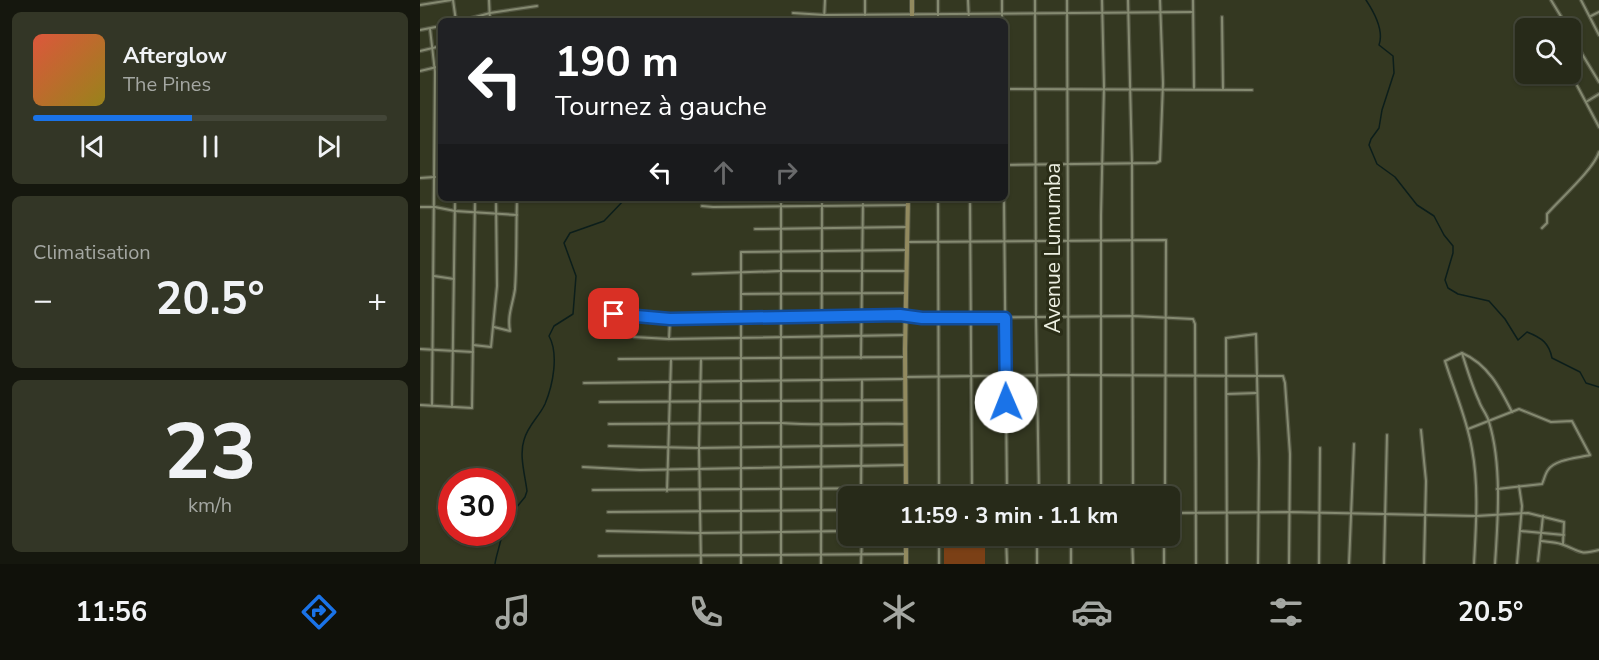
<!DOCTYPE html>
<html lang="fr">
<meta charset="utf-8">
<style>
body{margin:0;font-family:"Nunito Sans",sans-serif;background:#333626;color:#f1f3f6;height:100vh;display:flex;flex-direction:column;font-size:22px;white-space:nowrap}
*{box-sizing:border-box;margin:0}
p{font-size:20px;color:#a4a7a2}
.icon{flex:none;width:33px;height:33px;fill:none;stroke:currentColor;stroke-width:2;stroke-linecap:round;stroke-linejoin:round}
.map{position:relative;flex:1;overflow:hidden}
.side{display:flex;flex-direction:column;gap:12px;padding:12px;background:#15170e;width:420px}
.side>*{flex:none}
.guide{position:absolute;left:18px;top:18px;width:570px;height:183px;border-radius:9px;box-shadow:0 2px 4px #0004,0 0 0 2px #434638;background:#202124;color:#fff;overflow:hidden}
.buttons{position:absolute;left:1095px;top:18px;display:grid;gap:12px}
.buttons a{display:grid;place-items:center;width:66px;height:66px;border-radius:9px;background:#272a19;box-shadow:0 2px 4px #0004,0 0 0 2px #434638;font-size:30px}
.speed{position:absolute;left:18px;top:468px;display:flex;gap:12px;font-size:30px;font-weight:700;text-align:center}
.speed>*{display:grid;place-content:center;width:78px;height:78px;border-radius:50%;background:#272a19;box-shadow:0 2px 4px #0004,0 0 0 2px #434638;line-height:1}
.speed .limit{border:9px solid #d22;background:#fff;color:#111}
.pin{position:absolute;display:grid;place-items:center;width:51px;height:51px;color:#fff;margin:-26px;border-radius:12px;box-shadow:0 3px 9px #0006}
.me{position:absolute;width:66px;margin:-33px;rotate:359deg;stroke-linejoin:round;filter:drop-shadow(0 0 4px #0008)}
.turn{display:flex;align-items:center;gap:21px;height:126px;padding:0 18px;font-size:27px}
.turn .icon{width:78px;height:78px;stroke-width:2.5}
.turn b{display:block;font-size:42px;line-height:51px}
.lanes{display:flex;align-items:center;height:57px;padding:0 18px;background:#0003;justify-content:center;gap:30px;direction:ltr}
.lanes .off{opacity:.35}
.big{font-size:45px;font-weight:700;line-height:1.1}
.side .card{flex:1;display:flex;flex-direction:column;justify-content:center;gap:9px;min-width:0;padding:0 21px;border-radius:9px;background:#333626}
.side .dial{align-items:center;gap:0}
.dial b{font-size:78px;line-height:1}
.song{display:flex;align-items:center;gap:18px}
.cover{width:72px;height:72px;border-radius:9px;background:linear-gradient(135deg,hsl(10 70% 55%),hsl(50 70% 35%))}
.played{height:6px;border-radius:3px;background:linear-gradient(90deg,#1a73e8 45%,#434638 45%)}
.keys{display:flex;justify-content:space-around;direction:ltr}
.heat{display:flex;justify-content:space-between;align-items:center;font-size:33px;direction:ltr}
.trip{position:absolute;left:418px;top:486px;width:342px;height:60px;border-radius:9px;background:#272a19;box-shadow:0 2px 4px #0004,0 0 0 2px #434638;font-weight:700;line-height:60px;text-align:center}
.tab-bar{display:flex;height:96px;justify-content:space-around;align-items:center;background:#10110a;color:#a4a7a2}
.tab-bar .icon{width:42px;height:42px}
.tab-bar .current{color:#1a73e8}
.tab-bar b{font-size:27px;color:#f1f3f6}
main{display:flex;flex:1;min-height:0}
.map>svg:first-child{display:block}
.grass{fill:#7b4016}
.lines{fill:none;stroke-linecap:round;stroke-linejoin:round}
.stream{stroke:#0c1e1b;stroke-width:1.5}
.street-casing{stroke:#525541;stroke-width:4.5}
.secondary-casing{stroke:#525541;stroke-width:6}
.street{stroke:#858a71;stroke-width:2}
.secondary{stroke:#928a5f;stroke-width:4}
.route-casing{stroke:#114b97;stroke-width:15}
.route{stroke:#1a73e8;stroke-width:10}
.labels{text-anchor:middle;stroke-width:6;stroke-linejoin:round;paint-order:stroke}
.street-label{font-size:21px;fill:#edf0e2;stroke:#2a2d17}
</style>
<main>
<section class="side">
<div class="card">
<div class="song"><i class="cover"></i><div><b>Afterglow</b><p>The Pines</p></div></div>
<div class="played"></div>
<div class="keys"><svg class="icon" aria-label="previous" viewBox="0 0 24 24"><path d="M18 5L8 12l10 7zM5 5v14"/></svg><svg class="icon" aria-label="pause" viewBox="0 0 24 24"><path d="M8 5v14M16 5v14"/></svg><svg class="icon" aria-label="next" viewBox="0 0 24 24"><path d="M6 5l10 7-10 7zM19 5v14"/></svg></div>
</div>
<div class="card"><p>Climatisation</p>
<div class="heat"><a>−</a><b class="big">20.5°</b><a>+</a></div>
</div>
<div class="card dial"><b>23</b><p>km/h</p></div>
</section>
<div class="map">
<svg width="1179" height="564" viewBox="0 0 1179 564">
<rect width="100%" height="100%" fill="#343821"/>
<!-- grass -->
<rect class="grass" x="524" y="536" width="41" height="28"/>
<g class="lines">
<!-- stream -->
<g class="stream">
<path d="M946,0c8,12 18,31 13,45l14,11 1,17 -12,37 -3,18 -8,11 -2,6 8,19 18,13 22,28 17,11 10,19 9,11v7l-8,27 3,8 10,6 31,7 16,18 13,21 9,-8c15,6 22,11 25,26l28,14 6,11 13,4"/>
<path d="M82,525l23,-28 2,-6c-2,-16 -8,-36 -3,-51 4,-15 15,-23 21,-36 8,-19 14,-50 4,-68l5,-10 19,-12 3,-38 -12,-33 6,-10 34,-12 22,-23"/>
<path d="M75,564c1,-9 7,-24 7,-32"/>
</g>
<defs>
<g id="street">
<polyline points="33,0 36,21"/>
<polyline points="69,0 70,21"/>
<polyline points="548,0 549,21"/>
<polyline points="582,0 582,21"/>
<polyline points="615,0 616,317 619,496"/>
<polyline points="647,0 649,496"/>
<polyline points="708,0 712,164 713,496"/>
<polyline points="773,0 774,88"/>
<polyline points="1131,0 1148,28"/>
<polyline points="1161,0 1179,35"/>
<polyline points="0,5 31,0"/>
<polyline points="373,13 405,15 773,12"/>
<polyline points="1171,16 1179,12"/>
<polyline points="802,17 803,89"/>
<polyline points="41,21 70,13 117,6"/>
<polyline points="404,21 405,0"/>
<polyline points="445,21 445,0"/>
<polyline points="518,21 518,0"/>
<polyline points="10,29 15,72 12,405"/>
<polyline points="0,30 21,26"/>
<polyline points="1150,34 1179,82"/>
<polyline points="0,51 21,46"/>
<polyline points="0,71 21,66"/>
<polyline points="1152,76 1179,127"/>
<path d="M585,89c82,0 164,0 247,1"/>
<polyline points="1166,102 1179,94"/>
<polyline points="585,165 736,163 740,161 743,83 740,0"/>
<polyline points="0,178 15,177"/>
<polyline points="361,198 361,564"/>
<polyline points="518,198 519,496"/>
<polyline points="550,198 552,496"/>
<polyline points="584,198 587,496"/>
<polyline points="282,206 293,207 488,205"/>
<polyline points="0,207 15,207 35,211 97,215"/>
<path d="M1122,228l5,-5v-9c12,-14 47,-45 52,-62"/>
<polyline points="335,229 488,227"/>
<polyline points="487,242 746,240 745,496"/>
<polyline points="273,274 361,271 487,271"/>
<polyline points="14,276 34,279"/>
<polyline points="321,294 486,293"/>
<polyline points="182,313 250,319 480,315 486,317 518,318 713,316 773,319 775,324 776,564"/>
<path d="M74,327l16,4c-3,-16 3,-27 5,-42 2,-30 1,-61 2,-91"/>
<polyline points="214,337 249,339 486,335"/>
<polyline points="249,339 250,319"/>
<polyline points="53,345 71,347 77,286 76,198"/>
<polyline points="0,349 53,352"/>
<path d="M1042,353c5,16 10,33 17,48 2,7 8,13 10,21 13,42 9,98 6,142"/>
<polyline points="441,358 443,198"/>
<polyline points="199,359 484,357"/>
<polyline points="485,377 648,375 863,376 865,383 870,454 869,564"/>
<polyline points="164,383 485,379"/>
<polyline points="807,394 836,393"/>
<polyline points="180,402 486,400"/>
<polyline points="0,405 52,408 55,198"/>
<polyline points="32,407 35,198"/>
<path d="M189,424l172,-1c40,3 83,0 125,1"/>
<path d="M1048,429l51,-20 32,13 21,-1 18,34c-12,3 -35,4 -42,15 -3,4 -4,10 -6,14l-45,5"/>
<polyline points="1001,430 1006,481 1004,564"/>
<polyline points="189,446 279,448 486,445"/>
<polyline points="163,467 220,470 486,465"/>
<polyline points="173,490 485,488"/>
<polyline points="247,491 251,360"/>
<polyline points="441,496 442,381"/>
<polyline points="681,496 681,215 684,86 682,0"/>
<polyline points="188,512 429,510"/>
<polyline points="750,513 869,512 1056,516 1108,513 1144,522 1143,544"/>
<polyline points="187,531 280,533 429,531"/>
<polyline points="1100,531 1144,535"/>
<polyline points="586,536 587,564"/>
<polyline points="617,536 617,564"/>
<polyline points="712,536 713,564"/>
<path d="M1121,541c7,1 14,1 20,3 19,6 16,12 38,6"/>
<polyline points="179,556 485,554"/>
<polyline points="1118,561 1123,516"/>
<polyline points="281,564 279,448 281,360"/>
<polyline points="321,564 321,252 487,250"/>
<polyline points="401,564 402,198"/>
<polyline points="441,564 442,536"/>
<polyline points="519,564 519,536"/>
<polyline points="651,564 651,536"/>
<polyline points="744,564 744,536"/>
<polyline points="807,564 806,338 836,334 839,461 838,564"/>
<polyline points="899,564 900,448"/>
<polyline points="929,564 934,444"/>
<polyline points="964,564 967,435"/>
<path d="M1054,564c2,-38 5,-78 -2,-115 -5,-30 -18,-59 -27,-88l17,-8c26,11 38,35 50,59"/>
<polyline points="1097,564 1102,506 1099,486"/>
</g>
<g id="secondary">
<polyline points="492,21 492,0"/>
<polyline points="486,496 485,349 488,198"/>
<polyline points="486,536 486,564"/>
</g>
</defs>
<!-- street casing -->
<use href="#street" class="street-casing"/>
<!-- secondary casing -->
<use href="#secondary" class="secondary-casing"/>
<!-- street -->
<use href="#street" class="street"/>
<!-- secondary -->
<use href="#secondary" class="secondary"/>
</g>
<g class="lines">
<defs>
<polyline id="route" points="194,314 250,319 480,315 502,318 585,318 586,402"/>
</defs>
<!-- route casing -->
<use href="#route" class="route-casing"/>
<!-- route -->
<use href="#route" class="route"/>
</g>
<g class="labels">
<!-- street labels -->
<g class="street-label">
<text transform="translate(633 248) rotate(-90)" y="7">Avenue Lumumba</text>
</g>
</g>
</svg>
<div class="buttons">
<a><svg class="icon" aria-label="search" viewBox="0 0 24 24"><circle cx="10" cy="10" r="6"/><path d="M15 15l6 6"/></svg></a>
</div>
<div class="speed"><div class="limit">30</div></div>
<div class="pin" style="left:194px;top:314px;background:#d93025"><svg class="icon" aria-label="arrive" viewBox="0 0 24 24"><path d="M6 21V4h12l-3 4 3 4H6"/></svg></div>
<svg class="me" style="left:586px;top:402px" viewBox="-20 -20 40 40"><circle r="19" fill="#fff"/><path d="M0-13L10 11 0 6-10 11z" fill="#1a73e8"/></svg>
<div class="trip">11:59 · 3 min · 1.1 km</div>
<div class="guide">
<div class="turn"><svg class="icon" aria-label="left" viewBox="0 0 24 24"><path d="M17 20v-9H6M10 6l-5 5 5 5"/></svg><div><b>190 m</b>Tournez à gauche</div></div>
<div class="lanes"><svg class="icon" aria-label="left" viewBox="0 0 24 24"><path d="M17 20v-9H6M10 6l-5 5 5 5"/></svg><svg class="icon off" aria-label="ahead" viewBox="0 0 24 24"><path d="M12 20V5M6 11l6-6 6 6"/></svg><svg class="icon off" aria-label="right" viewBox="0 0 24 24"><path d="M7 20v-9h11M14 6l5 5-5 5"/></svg></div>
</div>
</div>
</main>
<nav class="tab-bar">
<b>11:56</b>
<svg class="icon current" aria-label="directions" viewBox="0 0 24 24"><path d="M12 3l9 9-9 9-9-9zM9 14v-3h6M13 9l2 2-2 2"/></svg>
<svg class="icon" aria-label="music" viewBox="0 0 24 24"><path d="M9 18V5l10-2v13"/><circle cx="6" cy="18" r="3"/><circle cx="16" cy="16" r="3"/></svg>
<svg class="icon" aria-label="phone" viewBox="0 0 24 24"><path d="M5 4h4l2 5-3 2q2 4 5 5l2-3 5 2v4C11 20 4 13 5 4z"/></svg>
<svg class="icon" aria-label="climate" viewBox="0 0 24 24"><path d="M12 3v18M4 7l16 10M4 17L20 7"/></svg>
<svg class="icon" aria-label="car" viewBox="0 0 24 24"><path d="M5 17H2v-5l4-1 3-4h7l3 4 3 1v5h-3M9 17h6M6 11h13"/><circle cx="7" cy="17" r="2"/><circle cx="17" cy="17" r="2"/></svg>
<svg class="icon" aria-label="filters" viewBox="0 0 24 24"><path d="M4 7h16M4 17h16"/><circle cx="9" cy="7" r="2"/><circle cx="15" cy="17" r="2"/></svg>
<b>20.5°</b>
</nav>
